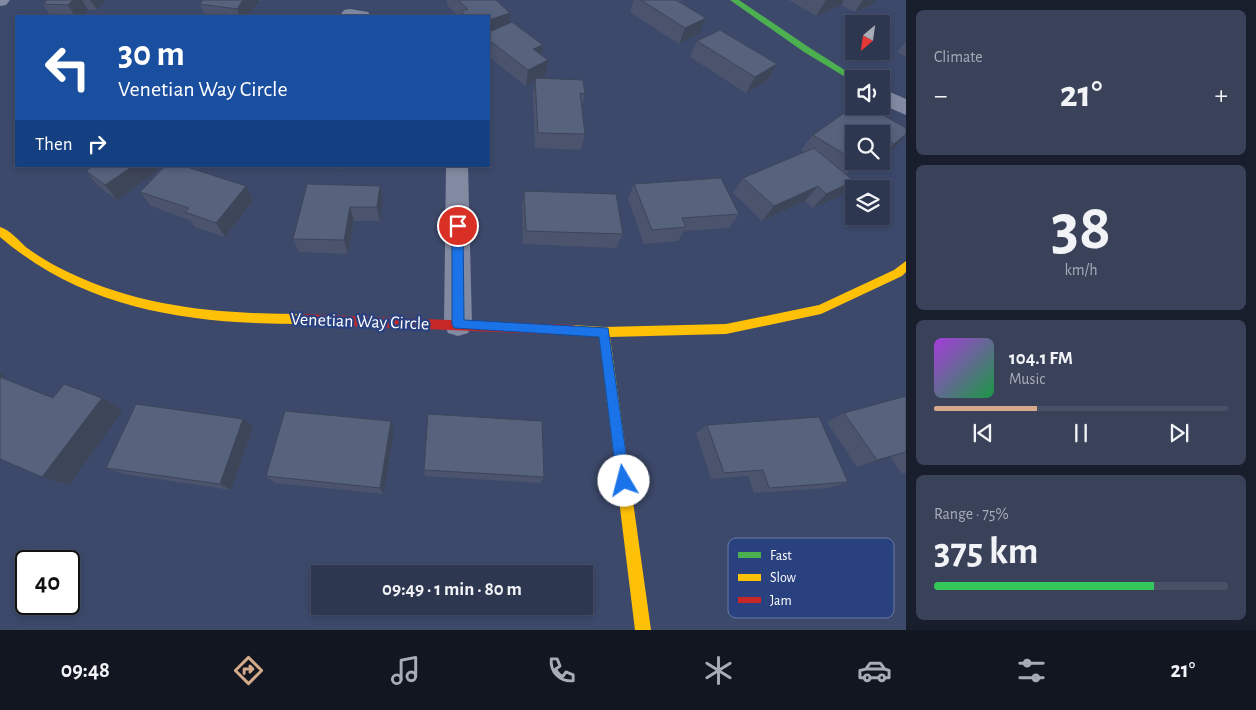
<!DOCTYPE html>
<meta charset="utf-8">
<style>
body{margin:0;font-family:"Alegreya Sans",sans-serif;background:#3a425a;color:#f1f3f6;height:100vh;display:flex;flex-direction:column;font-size:19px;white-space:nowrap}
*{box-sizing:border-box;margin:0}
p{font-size:16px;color:#a7acb7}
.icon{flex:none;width:28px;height:28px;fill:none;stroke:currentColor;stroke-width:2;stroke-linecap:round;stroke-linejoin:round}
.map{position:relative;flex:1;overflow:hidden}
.panel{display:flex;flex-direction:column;gap:10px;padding:10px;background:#191e2c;width:350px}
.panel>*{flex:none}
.guide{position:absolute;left:15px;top:15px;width:475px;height:152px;border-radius:0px;box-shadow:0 2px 8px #0003,0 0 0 1px #495167;background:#1a4fa0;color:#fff;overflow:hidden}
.needle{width:32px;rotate:209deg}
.fabs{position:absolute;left:845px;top:15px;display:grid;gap:10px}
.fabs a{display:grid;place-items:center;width:45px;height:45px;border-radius:0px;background:#2e3750;box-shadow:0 2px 8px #0003,0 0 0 1px #495167;font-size:25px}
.speed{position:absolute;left:15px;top:550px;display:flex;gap:10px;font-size:25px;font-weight:700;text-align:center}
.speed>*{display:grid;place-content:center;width:65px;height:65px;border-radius:50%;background:#2e3750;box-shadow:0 2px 8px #0003,0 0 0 1px #495167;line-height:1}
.speed .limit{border:2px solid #111;border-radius:8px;background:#fff;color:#111}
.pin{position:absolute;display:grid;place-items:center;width:42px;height:42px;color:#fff;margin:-21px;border:2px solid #fff;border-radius:50%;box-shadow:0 1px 5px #0007}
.me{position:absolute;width:55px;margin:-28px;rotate:352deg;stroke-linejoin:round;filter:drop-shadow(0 0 4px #0008)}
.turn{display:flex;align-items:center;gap:18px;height:105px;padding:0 20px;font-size:22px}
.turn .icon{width:65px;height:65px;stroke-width:2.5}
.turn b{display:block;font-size:35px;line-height:42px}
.then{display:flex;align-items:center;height:48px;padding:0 20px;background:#0003;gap:10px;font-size:19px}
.big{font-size:38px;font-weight:600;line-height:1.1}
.panel .card{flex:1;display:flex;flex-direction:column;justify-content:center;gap:8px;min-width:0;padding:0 18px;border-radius:8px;background:#3a425a}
.panel .dial{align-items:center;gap:0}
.dial b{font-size:65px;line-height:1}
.song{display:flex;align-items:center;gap:15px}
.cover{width:60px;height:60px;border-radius:8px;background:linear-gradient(135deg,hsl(280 70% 55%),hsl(140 70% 35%))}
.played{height:5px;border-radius:2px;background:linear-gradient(90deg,#d6ab8b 35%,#495167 35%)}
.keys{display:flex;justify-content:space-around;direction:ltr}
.heat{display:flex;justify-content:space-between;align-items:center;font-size:28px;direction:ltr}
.charge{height:8px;border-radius:4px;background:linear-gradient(90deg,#34c759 75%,#495167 0)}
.trip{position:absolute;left:311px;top:565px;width:282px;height:50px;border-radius:0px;background:#2e3750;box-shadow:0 2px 8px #0003,0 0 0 1px #495167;font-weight:600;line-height:50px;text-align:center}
.tab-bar{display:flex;height:80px;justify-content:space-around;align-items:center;background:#121620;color:#a7acb7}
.tab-bar .icon{width:35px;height:35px}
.tab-bar .on{color:#d6ab8b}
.tab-bar b{font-size:22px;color:#f1f3f6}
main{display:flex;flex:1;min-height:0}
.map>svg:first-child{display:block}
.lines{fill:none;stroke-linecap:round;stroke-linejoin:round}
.street{fill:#828aa2;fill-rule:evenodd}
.fast{fill:#4caf50;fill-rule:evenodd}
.slow{fill:#ffc107;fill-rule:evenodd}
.jam{fill:#c62828;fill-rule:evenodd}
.wall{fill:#4b546c}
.shaded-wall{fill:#3d4558}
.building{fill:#57627d;stroke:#3d4558}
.route{fill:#1a73e8;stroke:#114b97}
.labels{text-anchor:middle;stroke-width:4.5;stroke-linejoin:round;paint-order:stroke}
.street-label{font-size:18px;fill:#fff;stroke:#29417f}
.key{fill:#29417f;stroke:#697aa5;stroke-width:1}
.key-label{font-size:14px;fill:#fff}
</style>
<main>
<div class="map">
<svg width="906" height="630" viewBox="0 0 906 630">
<rect width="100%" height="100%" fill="#3d496b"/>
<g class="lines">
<!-- street -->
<g class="street">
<polygon points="0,0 10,0 6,5 0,6"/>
<polygon points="350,9 368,12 371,16 343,16 341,14 344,10"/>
<polygon points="881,88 906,99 906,115 881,104"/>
<polygon points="446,166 468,166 472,324 468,333 458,336 448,333 444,324"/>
</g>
<!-- fast -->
<polygon class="fast" points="730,0 739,0 810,48 859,79 854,79 854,81 852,81 804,52"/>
<!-- slow -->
<g class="slow">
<path d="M0,227c10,3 19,14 27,21 14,10 28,18 43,25 73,35 153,41 232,41l4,2 2,3 -2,3 -4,2c-110,0 -215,-13 -302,-87z"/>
<polygon points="906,261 906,272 902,276 821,314 726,334 610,337 651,630 635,630 599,337 572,335 568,334 566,330 568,326 572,325 604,327 726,324 819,305 894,270"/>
</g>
<!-- jam -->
<polygon class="jam" points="302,314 572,325 576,326 578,330 576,334 572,335 302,324 298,322 296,319 298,316"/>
</g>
<!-- wall -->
<g class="wall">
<polygon points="47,0 105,0 97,10 88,10 83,16 51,16 43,4"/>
<polygon points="203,0 263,0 262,1 259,1 249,15 254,16 205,16 200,4"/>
<polygon points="447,0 496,0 509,23 542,56 545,76 540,79 585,94 582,105 585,134 581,150 535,148 533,94 535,81 526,86 489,57 489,16 458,16 447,5"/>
<polygon points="634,0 681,0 680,2 706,18 699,34 679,44 630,12"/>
<polygon points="789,0 876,0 873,4 855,12 841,5 816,16"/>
<polygon points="697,41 777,64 768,80 746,93 690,57"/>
<polygon points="906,41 906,57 897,52"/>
<polygon points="867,106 896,146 881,157 881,134 854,134 854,161 864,161 847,175 840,196 813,208 805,201 762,221 733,193 743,178 804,152 801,150 813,135"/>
<polygon points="87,166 155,166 158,171 117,200 98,186 86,171 90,168"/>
<polygon points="336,166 371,166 337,169"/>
<polygon points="634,184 739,214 729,228 684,231 678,241 644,244 628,199"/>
<polygon points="380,186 383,201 380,221 354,221 348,254 299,252 293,239"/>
<polygon points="524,191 623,234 616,248 523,244 522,206"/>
<polygon points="140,192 253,201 225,237 195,227 190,220 151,206"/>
<polygon points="906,396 906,473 902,474 890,457 857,467 827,422 844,413"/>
<polygon points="707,425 848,482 829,488 754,493 748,476 711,479 696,433"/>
<polygon points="253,427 231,490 123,474 106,468"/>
<polygon points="394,430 384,494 275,483 266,476"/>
<polygon points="424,470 544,477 540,483 425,476"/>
</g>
<!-- shaded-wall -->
<g class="shaded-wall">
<polygon points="73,0 82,0 88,10 83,16 75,16 68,5"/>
<polygon points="90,0 105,0 97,10"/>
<polygon points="243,0 259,0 259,1 248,16 240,16 237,9"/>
<polygon points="826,0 844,0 841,5 816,16"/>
<polygon points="863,0 876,0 873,4 855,12"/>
<polygon points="510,13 509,29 489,35 489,20"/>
<polygon points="706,18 699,34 679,44 685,28"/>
<polygon points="543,45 541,61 533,49"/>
<polygon points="548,60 545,76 536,81 535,78 535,81 526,86 528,70"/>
<polygon points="777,64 768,80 746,93 755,77"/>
<polygon points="906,134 906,135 896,146 881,157 894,144"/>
<polygon points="858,161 864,161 844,177 858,162"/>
<polygon points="133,166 155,166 158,171 117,200 105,185"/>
<polygon points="854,181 840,196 813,208 826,194"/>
<polygon points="246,186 253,201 225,237 216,223"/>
<polygon points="380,186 383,201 380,221 377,207"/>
<polygon points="818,186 805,201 762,221 774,206"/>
<polygon points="350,207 354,221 348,254 344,240"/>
<polygon points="0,373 6,377 0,382"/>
<polygon points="102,398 123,410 69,485 42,477"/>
<polygon points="243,419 253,427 231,490 220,484"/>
<polygon points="391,421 394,430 384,494 380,488"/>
<polygon points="906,452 890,457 857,467 877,460"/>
</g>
<!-- building -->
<g class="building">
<polygon points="47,0 73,0 68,5 43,4"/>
<polygon points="203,0 243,0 237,9 200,4"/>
<polygon points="458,0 496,0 510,13 489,20 489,16 466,16 461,11 468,9"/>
<polygon points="641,0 676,0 706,18 685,28"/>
<polygon points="252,14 254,16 245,16"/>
<polygon points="512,22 543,45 533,49 548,60 528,70 489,40 489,32"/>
<polygon points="720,30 777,64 755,77 697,41"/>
<polygon points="535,78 583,80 585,94 580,93 585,134 538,133"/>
<polygon points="854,106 867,106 906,128 906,134 894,144 887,139 881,144 881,134 854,134 854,160 813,135"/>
<polygon points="814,148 854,181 826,194 818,186 774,206 743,178"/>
<polygon points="93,166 133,166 105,185 86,171"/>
<polygon points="165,166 184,166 246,186 216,223 185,212 189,208 140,192"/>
<polygon points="721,178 739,214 682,218 686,227 652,230 634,184"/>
<polygon points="307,184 380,186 377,207 350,207 344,240 293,239"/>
<polygon points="524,191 616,194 623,234 526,231"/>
<polygon points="0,377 53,398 64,384 102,398 42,477 0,459"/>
<polygon points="906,396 906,452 877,460 844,413"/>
<polygon points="136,404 243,419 220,484 106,468"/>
<polygon points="285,411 391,421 380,488 266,476"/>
<polygon points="428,414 542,421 544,477 424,470"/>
<polygon points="819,417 848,482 769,488 763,470 724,473 707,425"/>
</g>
<!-- route -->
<polygon class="route" points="458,222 463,226 464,320 608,328 630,481 628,486 624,488 619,486 617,481 599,337 454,328 452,324 452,226"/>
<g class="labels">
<!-- street labels -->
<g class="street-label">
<text transform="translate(360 321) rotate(2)" y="6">Venetian Way Circle</text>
</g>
</g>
<!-- legend -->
<rect x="728" y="538" width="166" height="80" rx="8" class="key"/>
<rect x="738" y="552" width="23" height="6" fill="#4caf50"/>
<rect x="738" y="574" width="23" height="7" fill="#ffc107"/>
<rect x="738" y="597" width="23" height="6" fill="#c62828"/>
<g class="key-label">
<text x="770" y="560">Fast</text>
<text x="770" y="582">Slow</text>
<text x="770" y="605">Jam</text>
</g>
</svg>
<div class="fabs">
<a><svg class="needle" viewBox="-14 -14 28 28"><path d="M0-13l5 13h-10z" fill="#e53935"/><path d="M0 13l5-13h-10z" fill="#a7acb7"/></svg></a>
<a><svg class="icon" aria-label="sound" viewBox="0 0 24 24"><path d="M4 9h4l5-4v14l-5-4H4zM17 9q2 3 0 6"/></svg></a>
<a><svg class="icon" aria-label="search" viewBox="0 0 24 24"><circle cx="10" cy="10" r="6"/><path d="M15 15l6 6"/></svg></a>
<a><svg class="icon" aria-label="layers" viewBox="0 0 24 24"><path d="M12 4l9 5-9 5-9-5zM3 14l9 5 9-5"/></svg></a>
</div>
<div class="speed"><div class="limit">40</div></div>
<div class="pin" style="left:458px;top:226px;background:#d93025"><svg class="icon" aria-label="arrive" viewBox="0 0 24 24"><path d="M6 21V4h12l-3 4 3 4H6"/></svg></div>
<svg class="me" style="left:624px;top:481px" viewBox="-20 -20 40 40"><circle r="19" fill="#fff"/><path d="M0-13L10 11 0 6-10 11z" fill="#1a73e8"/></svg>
<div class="trip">09:49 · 1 min · 80 m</div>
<div class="guide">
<div class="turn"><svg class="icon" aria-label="left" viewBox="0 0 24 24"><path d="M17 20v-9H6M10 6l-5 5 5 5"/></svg><div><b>30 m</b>Venetian Way Circle</div></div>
<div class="then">Then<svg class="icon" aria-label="right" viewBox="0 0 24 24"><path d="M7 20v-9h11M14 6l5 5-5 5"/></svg></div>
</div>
</div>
<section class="panel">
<div class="card"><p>Climate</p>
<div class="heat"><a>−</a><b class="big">21°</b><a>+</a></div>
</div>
<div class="card dial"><b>38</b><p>km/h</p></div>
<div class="card">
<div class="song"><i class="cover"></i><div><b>104.1 FM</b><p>Music</p></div></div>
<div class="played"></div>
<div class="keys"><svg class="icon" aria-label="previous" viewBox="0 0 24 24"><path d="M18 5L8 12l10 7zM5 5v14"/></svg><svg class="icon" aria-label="pause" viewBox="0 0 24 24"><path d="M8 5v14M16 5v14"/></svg><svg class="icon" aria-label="next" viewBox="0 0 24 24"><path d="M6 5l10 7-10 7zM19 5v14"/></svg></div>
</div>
<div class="card"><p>Range · 75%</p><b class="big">375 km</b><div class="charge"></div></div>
</section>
</main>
<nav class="tab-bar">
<b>09:48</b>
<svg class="icon on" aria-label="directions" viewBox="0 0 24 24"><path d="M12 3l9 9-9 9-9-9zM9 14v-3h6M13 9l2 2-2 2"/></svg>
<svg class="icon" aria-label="music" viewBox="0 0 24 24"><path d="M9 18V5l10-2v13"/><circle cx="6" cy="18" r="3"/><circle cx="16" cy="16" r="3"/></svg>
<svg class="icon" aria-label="phone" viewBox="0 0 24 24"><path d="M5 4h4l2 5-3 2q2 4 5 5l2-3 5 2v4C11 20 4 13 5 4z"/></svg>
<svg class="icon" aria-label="climate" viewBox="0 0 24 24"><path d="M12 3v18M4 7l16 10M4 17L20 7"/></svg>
<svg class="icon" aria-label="car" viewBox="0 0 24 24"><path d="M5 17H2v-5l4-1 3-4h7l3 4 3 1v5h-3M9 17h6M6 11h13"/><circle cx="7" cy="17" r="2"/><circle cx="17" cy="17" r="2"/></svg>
<svg class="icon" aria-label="filters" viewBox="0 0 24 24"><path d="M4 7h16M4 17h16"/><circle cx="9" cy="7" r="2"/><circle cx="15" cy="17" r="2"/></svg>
<b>21°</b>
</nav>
